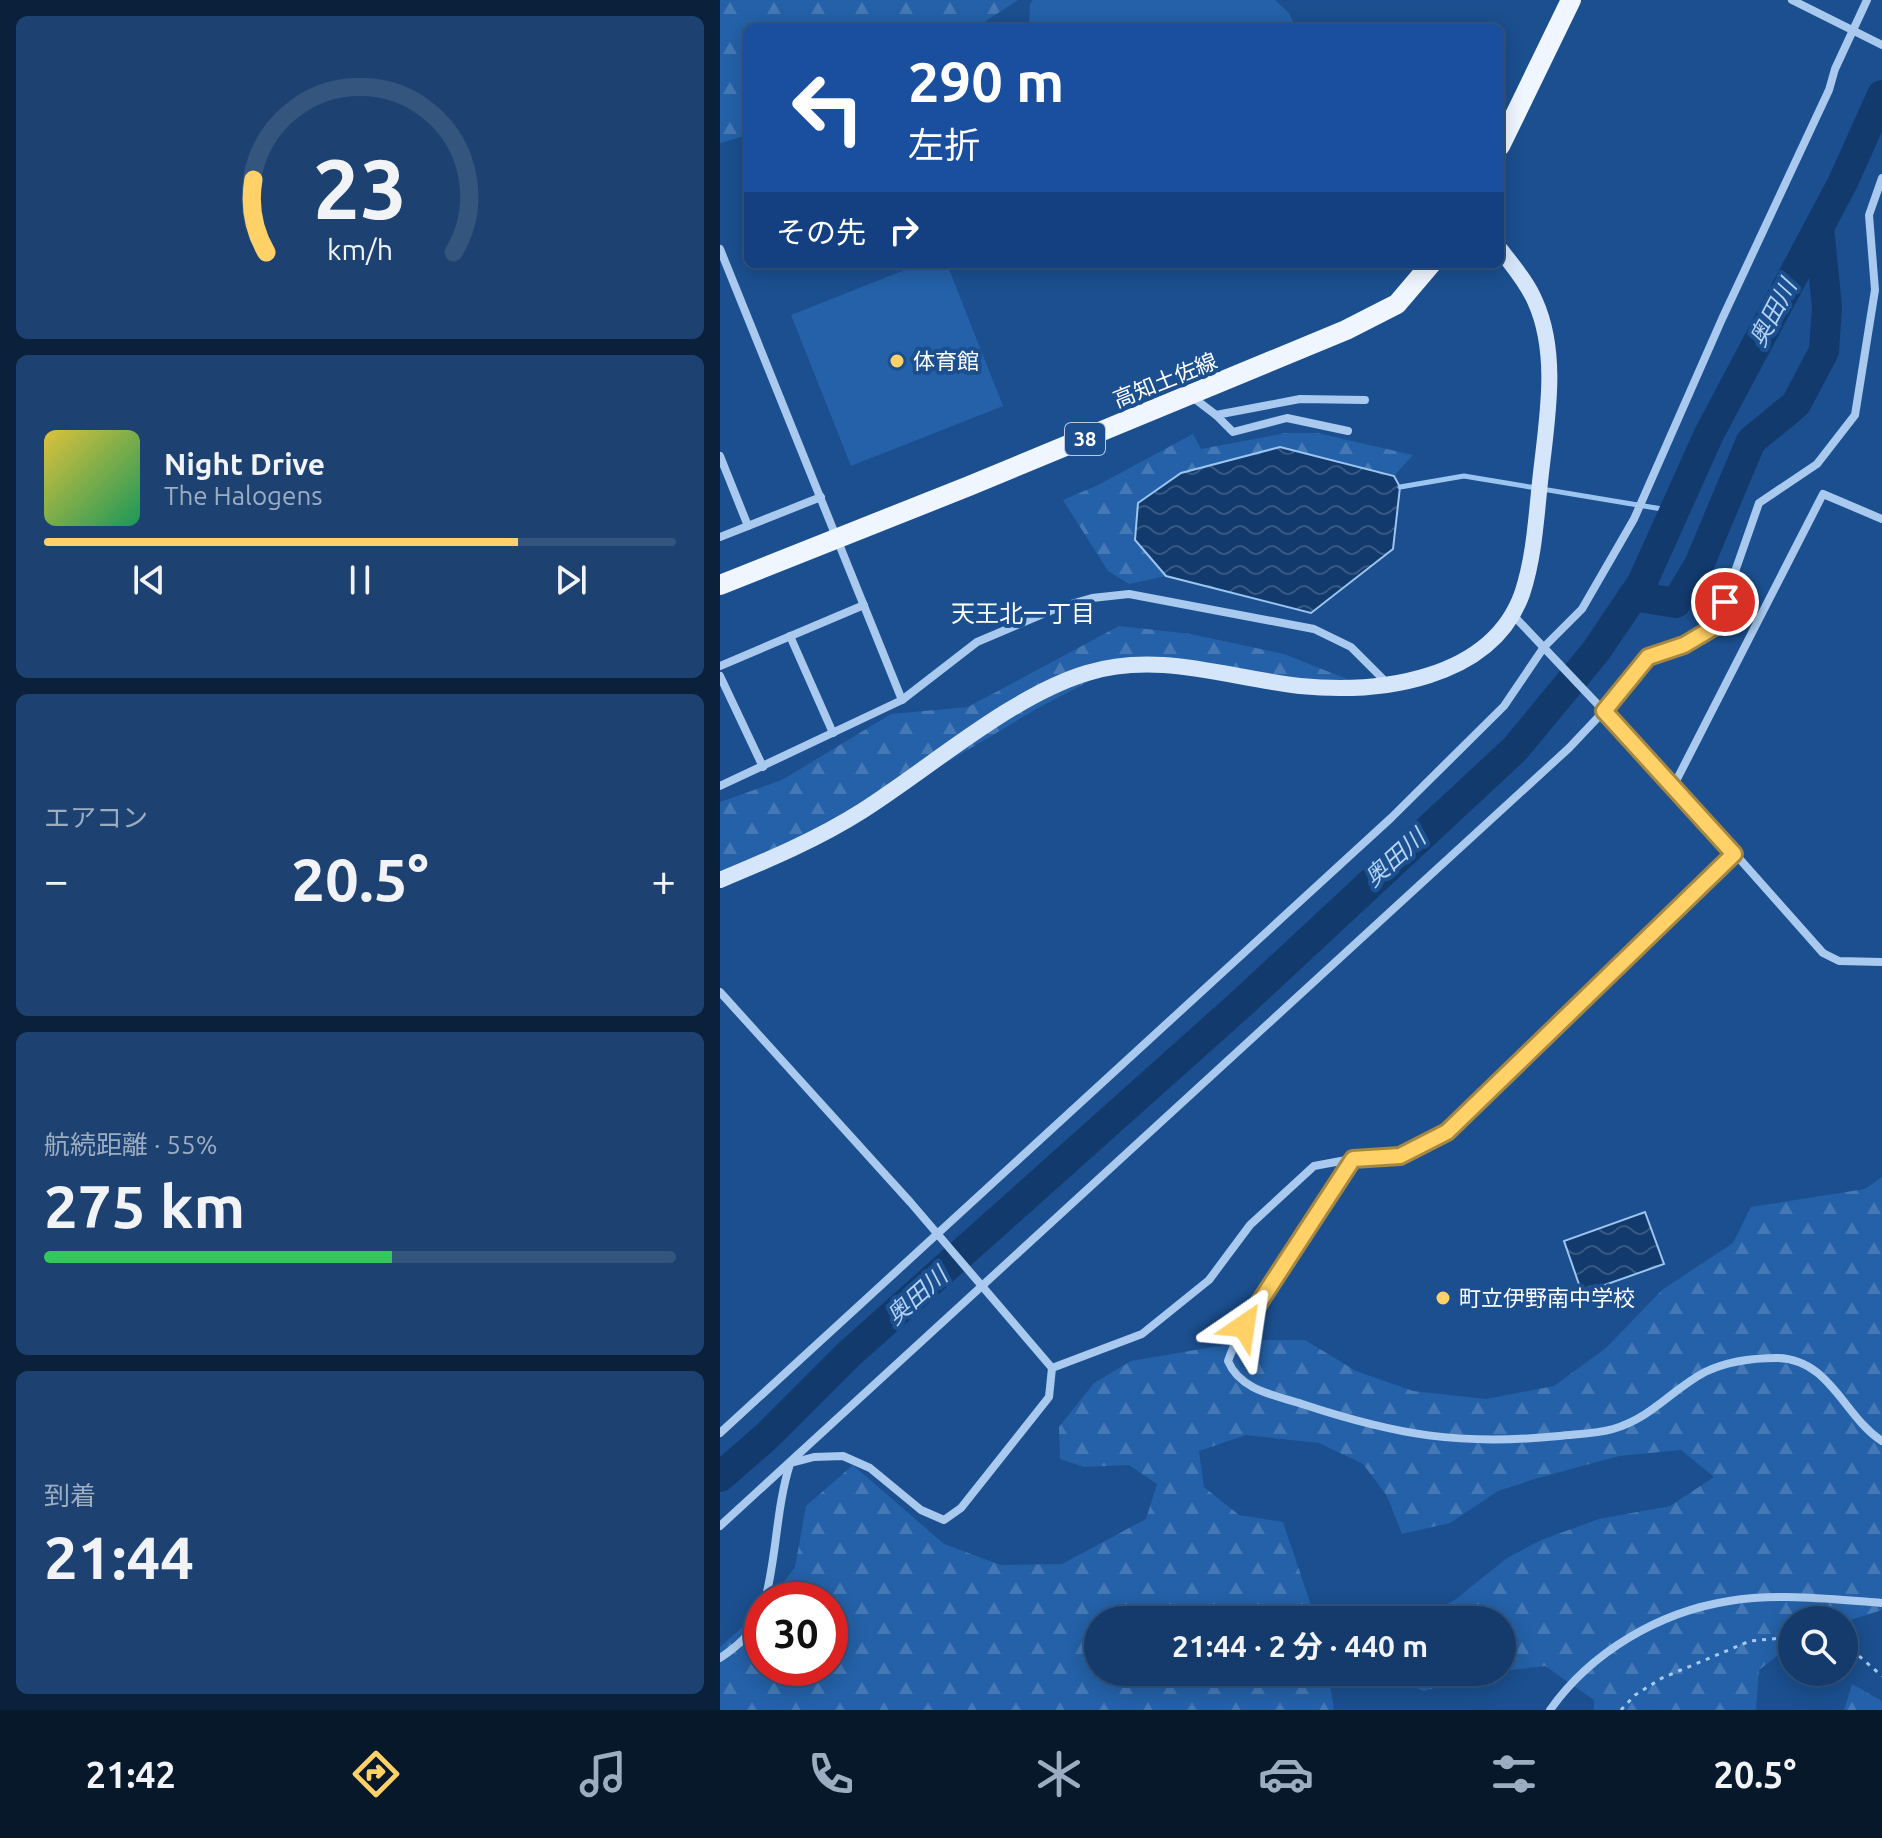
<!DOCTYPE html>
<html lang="ja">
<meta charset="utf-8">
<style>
body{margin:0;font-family:Ubuntu,"Noto Sans JP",sans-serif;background:#1d4271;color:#f1f3f6;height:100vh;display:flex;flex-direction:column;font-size:30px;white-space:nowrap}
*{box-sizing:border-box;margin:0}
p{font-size:26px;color:#9dadc1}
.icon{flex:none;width:44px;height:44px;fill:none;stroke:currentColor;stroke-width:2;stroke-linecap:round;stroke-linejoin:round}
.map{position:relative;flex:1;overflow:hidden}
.side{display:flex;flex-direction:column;gap:16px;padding:16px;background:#0b203b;width:720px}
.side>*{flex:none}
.hud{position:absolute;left:24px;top:24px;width:760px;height:244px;border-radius:12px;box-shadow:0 4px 20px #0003,0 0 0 2px #33557e;background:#1a4fa0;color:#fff;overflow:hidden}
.buttons{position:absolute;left:1058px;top:1606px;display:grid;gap:16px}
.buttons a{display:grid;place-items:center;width:80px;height:80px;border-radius:50%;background:#143b6b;box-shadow:0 4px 20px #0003,0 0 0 2px #33557e;font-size:40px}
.speed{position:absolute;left:24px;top:1582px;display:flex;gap:16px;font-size:40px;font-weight:700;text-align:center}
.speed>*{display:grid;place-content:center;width:104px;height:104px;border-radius:50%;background:#143b6b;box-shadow:0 4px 20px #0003,0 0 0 2px #33557e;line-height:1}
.speed .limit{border:12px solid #d22;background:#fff;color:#111}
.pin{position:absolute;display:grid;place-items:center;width:68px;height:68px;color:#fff;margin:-34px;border:4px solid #fff;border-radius:50%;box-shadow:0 2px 8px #0007}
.me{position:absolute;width:88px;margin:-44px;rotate:32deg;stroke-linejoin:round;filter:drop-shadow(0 0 6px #0008)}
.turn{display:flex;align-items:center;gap:28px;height:168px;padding:0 32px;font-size:36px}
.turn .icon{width:104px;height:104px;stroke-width:2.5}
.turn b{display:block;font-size:56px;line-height:68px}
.then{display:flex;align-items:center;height:76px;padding:0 32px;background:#0003;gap:16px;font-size:30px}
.big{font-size:60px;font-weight:700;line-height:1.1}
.side .widget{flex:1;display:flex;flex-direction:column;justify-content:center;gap:12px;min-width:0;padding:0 28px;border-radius:12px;background:#1d4271}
.side .dial{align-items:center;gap:0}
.dial svg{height:208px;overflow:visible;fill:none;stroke:#33557e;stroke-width:7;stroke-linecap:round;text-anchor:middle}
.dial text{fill:#f1f3f6;stroke:none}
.song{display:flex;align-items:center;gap:24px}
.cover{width:96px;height:96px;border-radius:12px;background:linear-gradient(135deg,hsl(50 70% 55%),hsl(150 70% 35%))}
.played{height:8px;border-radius:4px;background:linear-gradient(90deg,#ffd166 75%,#33557e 75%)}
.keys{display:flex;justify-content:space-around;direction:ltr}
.heat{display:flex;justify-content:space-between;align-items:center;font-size:44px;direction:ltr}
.charge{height:12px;border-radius:6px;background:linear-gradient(90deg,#34c759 55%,#33557e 0)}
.trip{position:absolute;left:364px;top:1606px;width:432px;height:80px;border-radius:40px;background:#143b6b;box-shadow:0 4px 20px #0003,0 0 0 2px #33557e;font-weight:700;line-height:80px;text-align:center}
.tab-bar{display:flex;height:128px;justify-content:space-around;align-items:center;background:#08182b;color:#9dadc1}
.tab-bar .icon{width:56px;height:56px}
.tab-bar .current{color:#ffd166}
.tab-bar b{font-size:36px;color:#f1f3f6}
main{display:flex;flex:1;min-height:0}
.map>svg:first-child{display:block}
.forest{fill:url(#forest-firs)}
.pitch{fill:#2461a8}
.water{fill:url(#water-waves);stroke:#9cc4f0;stroke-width:2}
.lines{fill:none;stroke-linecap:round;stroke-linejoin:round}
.stream{stroke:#9cc4f0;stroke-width:5}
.river{stroke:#123a6d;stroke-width:30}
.path{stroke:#a9c9ee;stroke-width:3;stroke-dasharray:4 6;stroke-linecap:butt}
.street{stroke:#a9c9ee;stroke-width:8}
.secondary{stroke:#d6e6fa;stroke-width:16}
.primary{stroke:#f0f6ff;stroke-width:20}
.route-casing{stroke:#a68842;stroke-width:20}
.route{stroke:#ffd166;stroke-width:14}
.poi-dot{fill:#ffd166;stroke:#1b4f8f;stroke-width:3}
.labels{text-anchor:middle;stroke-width:8;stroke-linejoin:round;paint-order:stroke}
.shield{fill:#1b4f8f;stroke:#bbcadd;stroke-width:2}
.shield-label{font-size:20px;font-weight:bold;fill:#fff}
.poi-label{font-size:22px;fill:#fff;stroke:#1b4f8f;text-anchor:start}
.street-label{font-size:22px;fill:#fff;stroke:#1b4f8f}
.water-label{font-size:24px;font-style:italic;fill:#b5d3f5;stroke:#1b4f8f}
.neighbourhood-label{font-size:24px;fill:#fff;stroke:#1b4f8f}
</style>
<main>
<section class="side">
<div class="widget dial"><svg viewBox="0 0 100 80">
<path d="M14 69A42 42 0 1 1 86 69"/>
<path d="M14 69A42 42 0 0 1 9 41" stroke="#ffd166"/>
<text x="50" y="56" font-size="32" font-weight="700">23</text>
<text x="50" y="72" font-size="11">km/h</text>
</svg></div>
<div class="widget">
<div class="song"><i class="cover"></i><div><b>Night Drive</b><p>The Halogens</p></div></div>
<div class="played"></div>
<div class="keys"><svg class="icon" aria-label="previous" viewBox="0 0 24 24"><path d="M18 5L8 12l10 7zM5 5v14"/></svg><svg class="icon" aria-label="pause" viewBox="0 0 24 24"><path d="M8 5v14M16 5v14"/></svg><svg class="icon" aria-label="next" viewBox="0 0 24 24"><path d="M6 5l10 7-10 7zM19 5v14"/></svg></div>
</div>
<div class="widget"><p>エアコン</p>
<div class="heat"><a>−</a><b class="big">20.5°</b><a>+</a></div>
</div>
<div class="widget"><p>航続距離 · 55%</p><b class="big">275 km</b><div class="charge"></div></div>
<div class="widget"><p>到着</p><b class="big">21:44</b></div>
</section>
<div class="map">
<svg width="1162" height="1710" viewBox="0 0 1162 1710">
<defs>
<pattern id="forest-firs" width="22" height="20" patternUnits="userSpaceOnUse" patternTransform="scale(2)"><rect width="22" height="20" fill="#2461a8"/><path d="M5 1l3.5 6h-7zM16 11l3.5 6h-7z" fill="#4579b5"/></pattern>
<pattern id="water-waves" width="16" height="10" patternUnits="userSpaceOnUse" patternTransform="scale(2)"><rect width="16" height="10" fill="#123a6d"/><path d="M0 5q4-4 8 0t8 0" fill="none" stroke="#365883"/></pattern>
</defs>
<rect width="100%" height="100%" fill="#1b4f8f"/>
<!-- forest -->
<g class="forest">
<polygon points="0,0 298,0 255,28 28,28 28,135 0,143"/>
<polygon points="566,433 597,433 693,455 674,476 560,447 415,540 446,576 409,584 388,571 343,500 376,486 473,434 481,449"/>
<polygon points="399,626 471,634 564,654 652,689 404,663 318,708 150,808 0,885 0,802 62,780 171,714 248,707"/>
<polygon points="1162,1177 1162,1610 1124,1622 1124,1620 1072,1620 1072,1644 1039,1670 1036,1710 874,1710 874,1700 825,1666 782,1671 782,1620 701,1620 736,1599 787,1558 821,1540 879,1519 950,1506 994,1477 961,1450 899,1456 818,1478 778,1491 730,1523 682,1534 667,1496 643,1464 599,1443 526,1435 479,1451 484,1487 519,1515 563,1522 596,1620 378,1620 378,1672 608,1672 614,1710 0,1710 0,1647 42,1610 42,1668 110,1668 110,1600 50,1600 75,1567 86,1506 133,1465 224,1544 281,1565 342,1564 426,1519 437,1484 409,1465 364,1467 340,1459 339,1427 374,1383 411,1361 534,1340 585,1340 636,1371 693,1391 766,1399 834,1386 886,1348 942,1290 1013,1243 1031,1207 1145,1189"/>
<polygon points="673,1672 777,1672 754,1675 704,1691 671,1678"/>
<polygon points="1132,1684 1162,1701 1162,1710 1124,1710"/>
</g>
<!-- pitch -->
<g class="pitch">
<polygon points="313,0 555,0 569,13 576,28 309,28 310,4"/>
<polygon points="200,264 227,264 283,406 131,466 71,315"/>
</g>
<!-- water -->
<g class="water">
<polygon points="560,447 674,476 680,487 673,549 591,613 446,576 415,540 418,503 461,473"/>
<polygon points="925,1212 944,1264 862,1293 844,1241"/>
</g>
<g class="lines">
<!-- stream -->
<polyline class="stream" points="680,487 744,476 954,511"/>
<!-- river -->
<g class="river">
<polyline points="913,596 956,603 979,565 1031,441 1076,404 1104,351 1107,307 1099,228"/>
<polyline points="0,1477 48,1435 129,1354 522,1003 795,749 876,651 922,583 989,434 1123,182 1162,95"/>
</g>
<!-- path -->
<g class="path">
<polyline points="1124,1643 1162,1676"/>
<polyline points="901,1710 915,1695 942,1678 1030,1641 1072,1637"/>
</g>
<!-- street -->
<g class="street">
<polyline points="1072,0 1162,45"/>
<polyline points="0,249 182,700"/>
<polyline points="471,396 496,415 580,399 645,400"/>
<polyline points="496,415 513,432 567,418 628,431"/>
<polyline points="0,456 28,526"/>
<polyline points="0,537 101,497"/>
<polyline points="792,614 954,785 1103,953 1119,961 1162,962"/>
<polyline points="70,636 113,733"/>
<polyline points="0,666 144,605"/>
<polyline points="0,676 43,767"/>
<polyline points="954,785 1103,494 1162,519"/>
<polyline points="0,786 182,700 257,642 337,608 372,598 409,594 594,629 631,647 668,684"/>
<polyline points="0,992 191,1203 332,1368 329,1397 241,1508 224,1520 201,1510 150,1468 123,1456 94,1457 71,1463"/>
<path d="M633,1159l-12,22c-37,54 -91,118 -113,180 12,29 46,34 74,43 94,31 158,42 257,32 17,-2 37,-2 54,-7 40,-12 58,-39 92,-57 21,-10 47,-14 71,-14 54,0 68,59 106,83"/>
<polyline points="332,1368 422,1334 489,1280 530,1225 594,1166 637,1158 680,1156 727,1132 1014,854"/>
<polyline points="0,1433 671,818 784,706 824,647 862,609 914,519 1002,319 1109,90 1115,69 1147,0"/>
<polyline points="0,1526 849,748 884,711 928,657 964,645 996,626 1039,503 1097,464 1135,415 1155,290 1149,215 1162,178"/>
<path d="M45,1600c12,-45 11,-92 25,-136"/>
<path d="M0,1658c18,-12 36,-27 42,-48"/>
<path d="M830,1710c41,-58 109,-98 179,-109 50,-8 103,-2 153,2"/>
</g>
<!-- secondary -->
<path class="secondary" d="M0,880c48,-20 98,-41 142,-69 68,-43 149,-115 225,-138 72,-22 141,5 213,13 79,8 191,-6 222,-92 12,-36 14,-74 18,-112 6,-58 20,-126 -5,-181 -8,-19 -23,-36 -35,-52"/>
<!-- primary -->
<g class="primary">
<polyline points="780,146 851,0"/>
<polyline points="0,585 249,486 626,330 677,304 711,264"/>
</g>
</g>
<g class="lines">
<defs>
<polyline id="route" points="524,1326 633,1159 680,1156 727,1132 1014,854 884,711 928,657 964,645 996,626 1005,602"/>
</defs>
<!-- route casing -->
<use href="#route" class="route-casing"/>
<!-- route -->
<use href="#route" class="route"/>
</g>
<!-- markers -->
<g class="poi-dot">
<circle cx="177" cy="361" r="8"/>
<circle cx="723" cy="1298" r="8"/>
</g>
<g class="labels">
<!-- shield labels -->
<rect class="shield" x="345" y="423" width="40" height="32" rx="6"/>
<g class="shield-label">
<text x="365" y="446">38</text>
</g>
<!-- poi labels -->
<g class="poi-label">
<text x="193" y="369">体育館</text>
<text x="739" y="1306">町立伊野南中学校</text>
</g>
<!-- street labels -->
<g class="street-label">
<text transform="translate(445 380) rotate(-22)" y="8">高知土佐線</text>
</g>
<!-- water labels -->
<g class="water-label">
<text transform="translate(1053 313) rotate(-62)" y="8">奥田川</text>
<text transform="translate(675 858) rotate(-42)" y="8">奥田川</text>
<text transform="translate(197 1296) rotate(-42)" y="8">奥田川</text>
</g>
<!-- neighbourhood labels -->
<g class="neighbourhood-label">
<text x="303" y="622">天王北一丁目</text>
</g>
</g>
</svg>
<div class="buttons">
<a><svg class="icon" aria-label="search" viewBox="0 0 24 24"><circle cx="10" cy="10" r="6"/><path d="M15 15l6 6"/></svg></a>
</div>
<div class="speed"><div class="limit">30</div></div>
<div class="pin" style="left:1005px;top:602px;background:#d93025"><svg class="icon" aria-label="arrive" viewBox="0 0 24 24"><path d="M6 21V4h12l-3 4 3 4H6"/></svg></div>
<svg class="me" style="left:524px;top:1326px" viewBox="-20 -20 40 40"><path d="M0-17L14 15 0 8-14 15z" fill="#ffd166" stroke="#fff" stroke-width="4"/></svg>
<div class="trip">21:44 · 2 分 · 440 m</div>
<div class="hud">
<div class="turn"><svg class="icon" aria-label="left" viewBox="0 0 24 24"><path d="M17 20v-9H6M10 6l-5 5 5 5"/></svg><div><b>290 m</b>左折</div></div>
<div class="then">その先<svg class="icon" aria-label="right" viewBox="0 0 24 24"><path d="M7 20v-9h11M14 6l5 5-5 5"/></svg></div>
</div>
</div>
</main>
<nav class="tab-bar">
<b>21:42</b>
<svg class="icon current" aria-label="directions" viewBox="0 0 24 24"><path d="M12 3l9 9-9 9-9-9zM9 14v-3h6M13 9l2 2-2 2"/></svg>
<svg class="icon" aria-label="music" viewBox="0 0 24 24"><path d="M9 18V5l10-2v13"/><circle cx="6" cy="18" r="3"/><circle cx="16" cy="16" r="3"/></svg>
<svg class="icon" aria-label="phone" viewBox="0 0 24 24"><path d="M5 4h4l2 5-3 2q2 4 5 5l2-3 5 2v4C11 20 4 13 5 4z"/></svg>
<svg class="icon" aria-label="climate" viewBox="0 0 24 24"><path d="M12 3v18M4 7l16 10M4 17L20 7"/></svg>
<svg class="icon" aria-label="car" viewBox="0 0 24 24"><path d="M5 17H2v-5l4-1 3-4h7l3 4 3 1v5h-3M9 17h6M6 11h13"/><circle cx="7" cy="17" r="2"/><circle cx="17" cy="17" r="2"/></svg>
<svg class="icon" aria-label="filters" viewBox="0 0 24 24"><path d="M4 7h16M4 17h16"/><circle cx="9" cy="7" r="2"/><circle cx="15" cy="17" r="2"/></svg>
<b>20.5°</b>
</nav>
